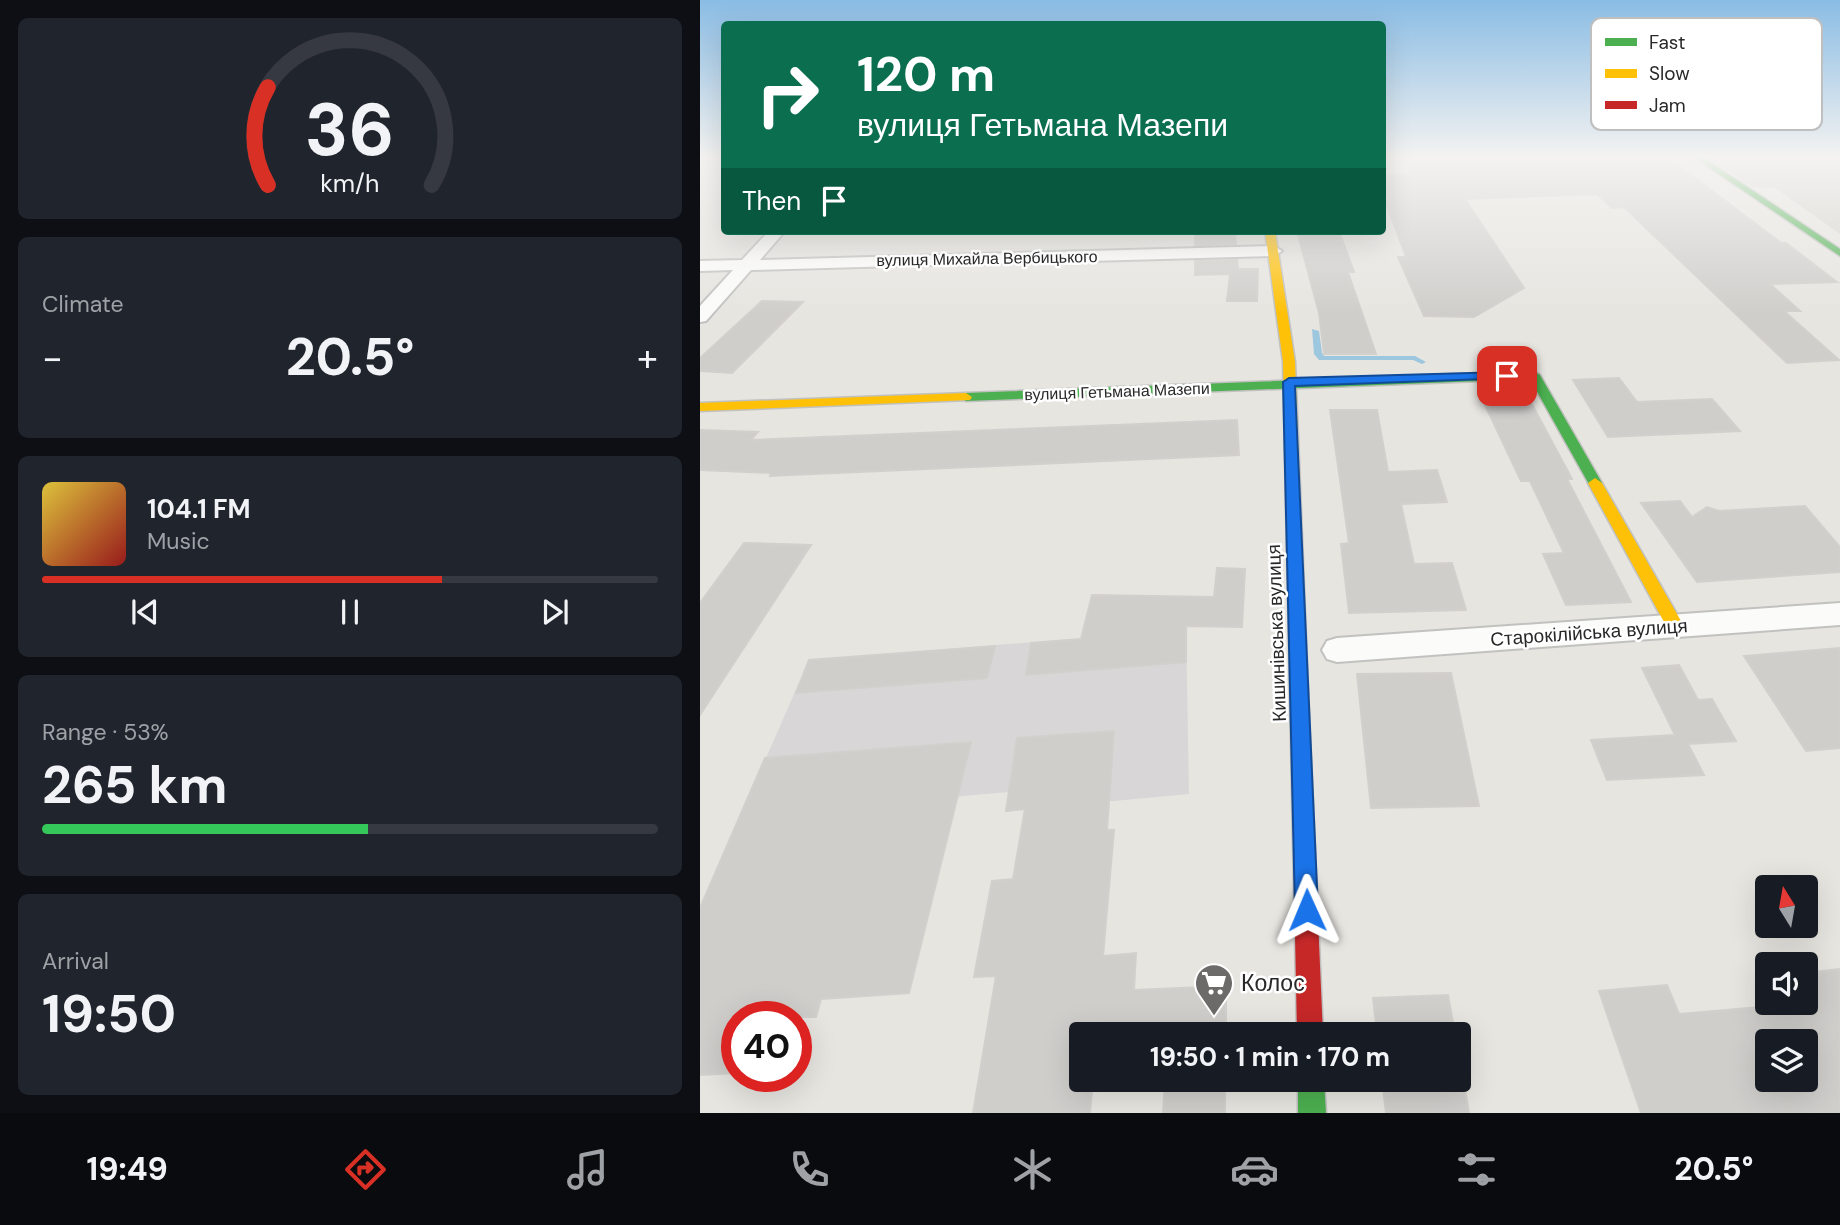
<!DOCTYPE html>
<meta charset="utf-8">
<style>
body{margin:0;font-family:"DM Sans",sans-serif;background:#20242c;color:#f1f3f6;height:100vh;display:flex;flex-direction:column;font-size:26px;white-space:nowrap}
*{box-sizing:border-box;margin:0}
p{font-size:23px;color:#9ea1a6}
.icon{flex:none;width:38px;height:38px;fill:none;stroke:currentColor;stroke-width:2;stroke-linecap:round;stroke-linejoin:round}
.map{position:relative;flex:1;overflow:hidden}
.side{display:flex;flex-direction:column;gap:18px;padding:18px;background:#0d0f14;width:700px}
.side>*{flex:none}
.top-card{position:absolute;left:21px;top:21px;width:665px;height:214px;border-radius:7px;box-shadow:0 7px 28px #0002;background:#0b6e4f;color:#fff;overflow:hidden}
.needle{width:46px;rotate:349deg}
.tools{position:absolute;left:1055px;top:875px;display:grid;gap:14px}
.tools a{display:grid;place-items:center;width:63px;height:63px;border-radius:7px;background:#171b24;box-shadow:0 7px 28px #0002;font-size:35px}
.speed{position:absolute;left:21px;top:1001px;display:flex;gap:14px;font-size:35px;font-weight:700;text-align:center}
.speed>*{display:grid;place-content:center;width:91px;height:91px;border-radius:50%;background:#171b24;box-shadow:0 7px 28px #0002;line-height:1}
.speed .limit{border:10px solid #d22;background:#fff;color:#111}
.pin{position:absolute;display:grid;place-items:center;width:60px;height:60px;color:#fff;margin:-30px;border-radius:14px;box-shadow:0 4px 10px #0006}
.me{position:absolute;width:77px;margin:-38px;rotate:359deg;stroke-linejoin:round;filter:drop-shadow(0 0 5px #0008)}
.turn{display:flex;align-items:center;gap:24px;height:147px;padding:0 21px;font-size:32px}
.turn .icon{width:91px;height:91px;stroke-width:2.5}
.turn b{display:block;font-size:49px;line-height:60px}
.then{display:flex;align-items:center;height:66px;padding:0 21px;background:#0003;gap:14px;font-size:26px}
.big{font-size:52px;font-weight:700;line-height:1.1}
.side .tile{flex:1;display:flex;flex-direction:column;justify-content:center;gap:10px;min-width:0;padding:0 24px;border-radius:10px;background:#20242c}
.side .dial{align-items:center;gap:0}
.dial svg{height:182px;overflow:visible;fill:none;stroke:#363941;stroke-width:7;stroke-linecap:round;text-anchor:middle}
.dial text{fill:#f1f3f6;stroke:none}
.song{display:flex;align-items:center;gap:21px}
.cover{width:84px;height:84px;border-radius:10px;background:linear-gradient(135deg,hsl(50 70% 55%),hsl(0 70% 35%))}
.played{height:7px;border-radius:4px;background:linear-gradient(90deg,#d93025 65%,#363941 65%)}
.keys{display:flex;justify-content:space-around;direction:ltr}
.heat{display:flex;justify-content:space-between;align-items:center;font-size:38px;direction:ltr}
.charge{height:10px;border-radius:5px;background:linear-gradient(90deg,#34c759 53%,#363941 0)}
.trip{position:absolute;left:369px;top:1022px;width:402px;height:70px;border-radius:7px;background:#171b24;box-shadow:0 7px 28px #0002;font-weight:700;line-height:70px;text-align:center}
.tab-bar{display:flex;height:112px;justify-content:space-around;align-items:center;background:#090b0e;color:#9ea1a6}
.tab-bar .icon{width:49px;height:49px}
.tab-bar .selected{color:#d93025}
.tab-bar b{font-size:32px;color:#f1f3f6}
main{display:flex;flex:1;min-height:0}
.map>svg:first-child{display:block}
.industrial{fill:#d8d6d7}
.plaza{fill:#d5d3ce}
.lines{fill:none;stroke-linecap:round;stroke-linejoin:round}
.stream{fill:#9dc7df;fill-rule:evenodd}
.building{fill:#d0cecb;stroke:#d2d0cc;stroke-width:2;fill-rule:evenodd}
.street-casing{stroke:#c1c1c0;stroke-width:4}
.fast-casing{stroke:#c1c1c0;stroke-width:3}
.slow-casing{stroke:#c1c1c0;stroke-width:3}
.jam-casing{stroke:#c1c1c0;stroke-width:3}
.street{fill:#fbfbfa;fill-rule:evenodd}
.fast{fill:#4caf50;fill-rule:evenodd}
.slow{fill:#ffc107;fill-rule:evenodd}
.jam{fill:#c62828;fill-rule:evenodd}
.route{fill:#1a73e8;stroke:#114b97;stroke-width:2}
.labels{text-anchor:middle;stroke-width:5;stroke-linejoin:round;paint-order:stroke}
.far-street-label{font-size:16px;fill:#292929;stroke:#fff}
.street-label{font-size:19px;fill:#292929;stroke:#fff}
.near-poi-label{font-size:23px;fill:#292929;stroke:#fff;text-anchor:start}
.key{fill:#fff;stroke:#bfbfbf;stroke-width:2}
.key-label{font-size:19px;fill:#292929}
</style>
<main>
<section class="side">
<div class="tile dial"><svg viewBox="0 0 100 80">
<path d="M14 69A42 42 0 1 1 86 69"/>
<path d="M14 69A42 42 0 0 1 14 26" stroke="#d93025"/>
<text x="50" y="56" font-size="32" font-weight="700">36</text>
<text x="50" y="72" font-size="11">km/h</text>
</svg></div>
<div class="tile"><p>Climate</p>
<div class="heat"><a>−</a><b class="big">20.5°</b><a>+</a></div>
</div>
<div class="tile">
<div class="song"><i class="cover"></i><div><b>104.1 FM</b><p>Music</p></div></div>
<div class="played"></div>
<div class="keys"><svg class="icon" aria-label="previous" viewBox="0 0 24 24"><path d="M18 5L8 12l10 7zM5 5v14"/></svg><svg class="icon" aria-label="pause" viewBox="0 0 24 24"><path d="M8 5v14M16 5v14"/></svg><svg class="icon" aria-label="next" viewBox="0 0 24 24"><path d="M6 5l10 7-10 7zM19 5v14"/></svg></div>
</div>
<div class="tile"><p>Range · 53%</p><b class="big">265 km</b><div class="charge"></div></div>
<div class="tile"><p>Arrival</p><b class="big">19:50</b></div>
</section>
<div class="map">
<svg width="1140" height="1113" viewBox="0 0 1140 1113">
<rect width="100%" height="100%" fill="#e7e5e0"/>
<!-- industrial -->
<polygon class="industrial" points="486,630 489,794 306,811 309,792 41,815 109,660"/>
<!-- plaza -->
<polygon class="plaza" points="1008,158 1140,158 1140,234 1075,188 1053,187"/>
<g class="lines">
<!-- stream -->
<polygon class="stream" points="612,329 619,331 622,353 624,356 715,356 726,362 722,364 713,360 619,360 614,354"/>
</g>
<!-- building -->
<g class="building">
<polygon points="711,158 954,158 979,166 1081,243 1086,243 1137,282 1070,284 1100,311 1084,311 1139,360 1087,363 924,207 912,208 897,194 765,199 824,288 774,317 724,316 698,257 706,257 685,200 690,200 682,181 682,175 710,175"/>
<polygon points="495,231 535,231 536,244 495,246"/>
<polygon points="597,231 639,231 654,272 648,272 676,354 624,354 619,313"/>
<polygon points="537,260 538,269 558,269 557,301 527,301 530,274 495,275 495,261"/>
<polygon points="62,301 103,302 32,373 0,371 0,358"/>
<polygon points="919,378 937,402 1012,399 1040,431 908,437 873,380"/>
<polygon points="827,395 872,479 867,479 931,602 866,605 843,554 864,553 830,481 821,481 785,405 788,405 784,397"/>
<polygon points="630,410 677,410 688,472 737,470 747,502 701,504 714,564 752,563 766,610 649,613 641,544 649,543"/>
<polygon points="537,420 539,455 70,476 71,473 0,470 0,430 58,432 51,440"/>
<polygon points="980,501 992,517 1007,507 1019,511 1105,506 1140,547 1140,572 997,582 941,503"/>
<polygon points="44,543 111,545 0,715 0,603"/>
<polygon points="517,568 545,569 542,627 486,626 486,662 326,675 331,643 381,639 392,595 514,597"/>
<polygon points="295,646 287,678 96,693 109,660"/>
<polygon points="1140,648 1140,748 1106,751 1044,656"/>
<polygon points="979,665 998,700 1012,699 1036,741 988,744 1004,775 907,780 891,740 975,735 942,668"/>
<polygon points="751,673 779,806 671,808 657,674"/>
<polygon points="414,731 407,830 414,830 403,956 436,953 434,990 526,986 526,1034 382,1034 382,1080 393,1080 390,1113 273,1113 296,976 274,977 292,881 313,879 325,809 306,811 317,738"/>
<polygon points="271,742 209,993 121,999 116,1017 37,1017 37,1073 0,1075 0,908 65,758"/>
<path d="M1140,969v144h-199l-42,-122 68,-6 12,29 127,-11v-30zM1068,1041h38v39h-38z"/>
<polygon points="748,995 755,1034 677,1034 673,998"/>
<polygon points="760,1060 769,1113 686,1113 682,1080 760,1080"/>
<polygon points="465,1080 525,1080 525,1113 463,1113"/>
</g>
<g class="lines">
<defs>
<g id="street">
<polygon points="69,231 85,231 60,260 574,246 582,251 574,256 51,270 6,321 0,322 0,306 33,270 0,271 0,261 42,260"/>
<polygon points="1140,603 1140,625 637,662 627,659 622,650 627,641 637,638"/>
</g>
<g id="fast">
<polygon points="995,158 1004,158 1140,249 1140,256"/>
<polygon points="834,371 840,375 902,483 900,486 890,486 830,379 266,401 260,397 266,393"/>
<polygon points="598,1080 624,1080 626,1113 598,1113"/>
</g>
<g id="slow">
<polygon points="565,231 575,231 595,362 608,690 606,696 599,698 592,696 590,690 583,362"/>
<polygon points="266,393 272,397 270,400 0,411 0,403"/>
<polygon points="895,478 902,483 981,621 984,626 981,631 975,633 969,631 888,483"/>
</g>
<polygon id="jam" points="599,682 606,684 608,690 623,1034 597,1034 590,690 592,684"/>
</defs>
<!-- street casing -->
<use href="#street" class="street-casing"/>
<!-- fast casing -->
<use href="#fast" class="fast-casing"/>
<!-- slow casing -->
<use href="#slow" class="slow-casing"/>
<!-- jam casing -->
<use href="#jam" class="jam-casing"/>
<!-- street -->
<use href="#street" class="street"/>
<!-- fast -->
<use href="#fast" class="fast"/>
<!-- slow -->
<use href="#slow" class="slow"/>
<!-- jam -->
<use href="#jam" class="jam"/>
</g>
<!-- sky -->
<linearGradient id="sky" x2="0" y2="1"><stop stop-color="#8abce4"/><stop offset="0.5" stop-color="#f4f3f1"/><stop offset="1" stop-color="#f4f3f1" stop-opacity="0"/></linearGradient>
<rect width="1140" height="314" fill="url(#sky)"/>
<!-- route -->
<polygon class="route" points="807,372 814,376 812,378 595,386 618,910 615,918 607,921 599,918 595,910 583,382 589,378"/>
<!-- icons -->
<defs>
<symbol id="supermarket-pin" viewBox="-11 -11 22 30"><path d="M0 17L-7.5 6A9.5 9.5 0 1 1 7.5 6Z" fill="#6c6b69" stroke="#fff"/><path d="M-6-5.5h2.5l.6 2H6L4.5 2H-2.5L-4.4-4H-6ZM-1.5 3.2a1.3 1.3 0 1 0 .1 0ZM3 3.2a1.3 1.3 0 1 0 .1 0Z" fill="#fff"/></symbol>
</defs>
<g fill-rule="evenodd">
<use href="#supermarket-pin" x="492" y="961" width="44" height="60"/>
</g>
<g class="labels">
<!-- far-street labels -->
<g class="far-street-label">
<text transform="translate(287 258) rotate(-1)" y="6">вулиця Михайла Вербицького</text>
<text transform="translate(417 391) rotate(-2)" y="6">вулиця Гетьмана Мазепи</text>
</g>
<!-- street labels -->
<g class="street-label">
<text transform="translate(889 632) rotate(-4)" y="7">Старокілійська вулиця</text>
<text transform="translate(576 633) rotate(-92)" y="7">Кишинівська вулиця</text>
</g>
<!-- near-poi labels -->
<g class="near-poi-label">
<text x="541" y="991">Колос</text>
</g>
</g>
<!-- legend -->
<rect x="891" y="18" width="231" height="112" rx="10" class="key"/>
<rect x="905" y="38" width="32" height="8" fill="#4caf50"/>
<rect x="905" y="69" width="32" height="9" fill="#ffc107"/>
<rect x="905" y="101" width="32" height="8" fill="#c62828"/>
<g class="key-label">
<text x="949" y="49">Fast</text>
<text x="949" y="80">Slow</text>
<text x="949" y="112">Jam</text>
</g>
</svg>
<div class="tools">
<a><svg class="needle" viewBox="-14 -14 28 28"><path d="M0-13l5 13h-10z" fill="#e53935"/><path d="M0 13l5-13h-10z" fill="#9ea1a6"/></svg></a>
<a><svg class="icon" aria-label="sound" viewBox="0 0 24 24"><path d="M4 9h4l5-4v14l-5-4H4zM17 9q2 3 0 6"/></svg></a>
<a><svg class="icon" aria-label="layers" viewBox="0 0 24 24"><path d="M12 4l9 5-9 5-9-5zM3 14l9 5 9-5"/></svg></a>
</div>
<div class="speed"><div class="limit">40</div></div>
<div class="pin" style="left:807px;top:376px;background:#d93025"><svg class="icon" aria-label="arrive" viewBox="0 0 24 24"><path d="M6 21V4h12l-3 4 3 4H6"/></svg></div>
<svg class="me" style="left:607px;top:910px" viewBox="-20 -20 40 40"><path d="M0-17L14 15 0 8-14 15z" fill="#1a73e8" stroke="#fff" stroke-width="4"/></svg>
<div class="trip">19:50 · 1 min · 170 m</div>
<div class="top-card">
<div class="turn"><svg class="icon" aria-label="right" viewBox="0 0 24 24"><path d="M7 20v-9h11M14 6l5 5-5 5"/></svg><div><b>120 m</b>вулиця Гетьмана Мазепи</div></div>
<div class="then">Then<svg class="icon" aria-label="arrive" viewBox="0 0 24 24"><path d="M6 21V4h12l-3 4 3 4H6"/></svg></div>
</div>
</div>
</main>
<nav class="tab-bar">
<b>19:49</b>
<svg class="icon selected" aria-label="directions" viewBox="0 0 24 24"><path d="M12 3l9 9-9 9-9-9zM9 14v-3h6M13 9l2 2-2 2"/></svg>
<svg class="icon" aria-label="music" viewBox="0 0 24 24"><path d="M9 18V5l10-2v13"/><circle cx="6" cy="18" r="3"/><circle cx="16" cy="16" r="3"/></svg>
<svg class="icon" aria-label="phone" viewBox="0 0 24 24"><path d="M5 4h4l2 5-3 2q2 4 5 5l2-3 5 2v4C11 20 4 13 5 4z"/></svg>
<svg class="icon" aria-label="climate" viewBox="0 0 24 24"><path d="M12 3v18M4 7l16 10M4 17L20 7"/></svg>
<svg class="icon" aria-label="car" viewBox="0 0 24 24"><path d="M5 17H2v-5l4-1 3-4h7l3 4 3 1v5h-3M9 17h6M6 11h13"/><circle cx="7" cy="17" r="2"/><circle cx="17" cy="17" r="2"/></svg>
<svg class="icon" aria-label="filters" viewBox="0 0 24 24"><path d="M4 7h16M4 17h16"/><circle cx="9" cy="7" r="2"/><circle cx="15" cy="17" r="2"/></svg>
<b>20.5°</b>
</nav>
